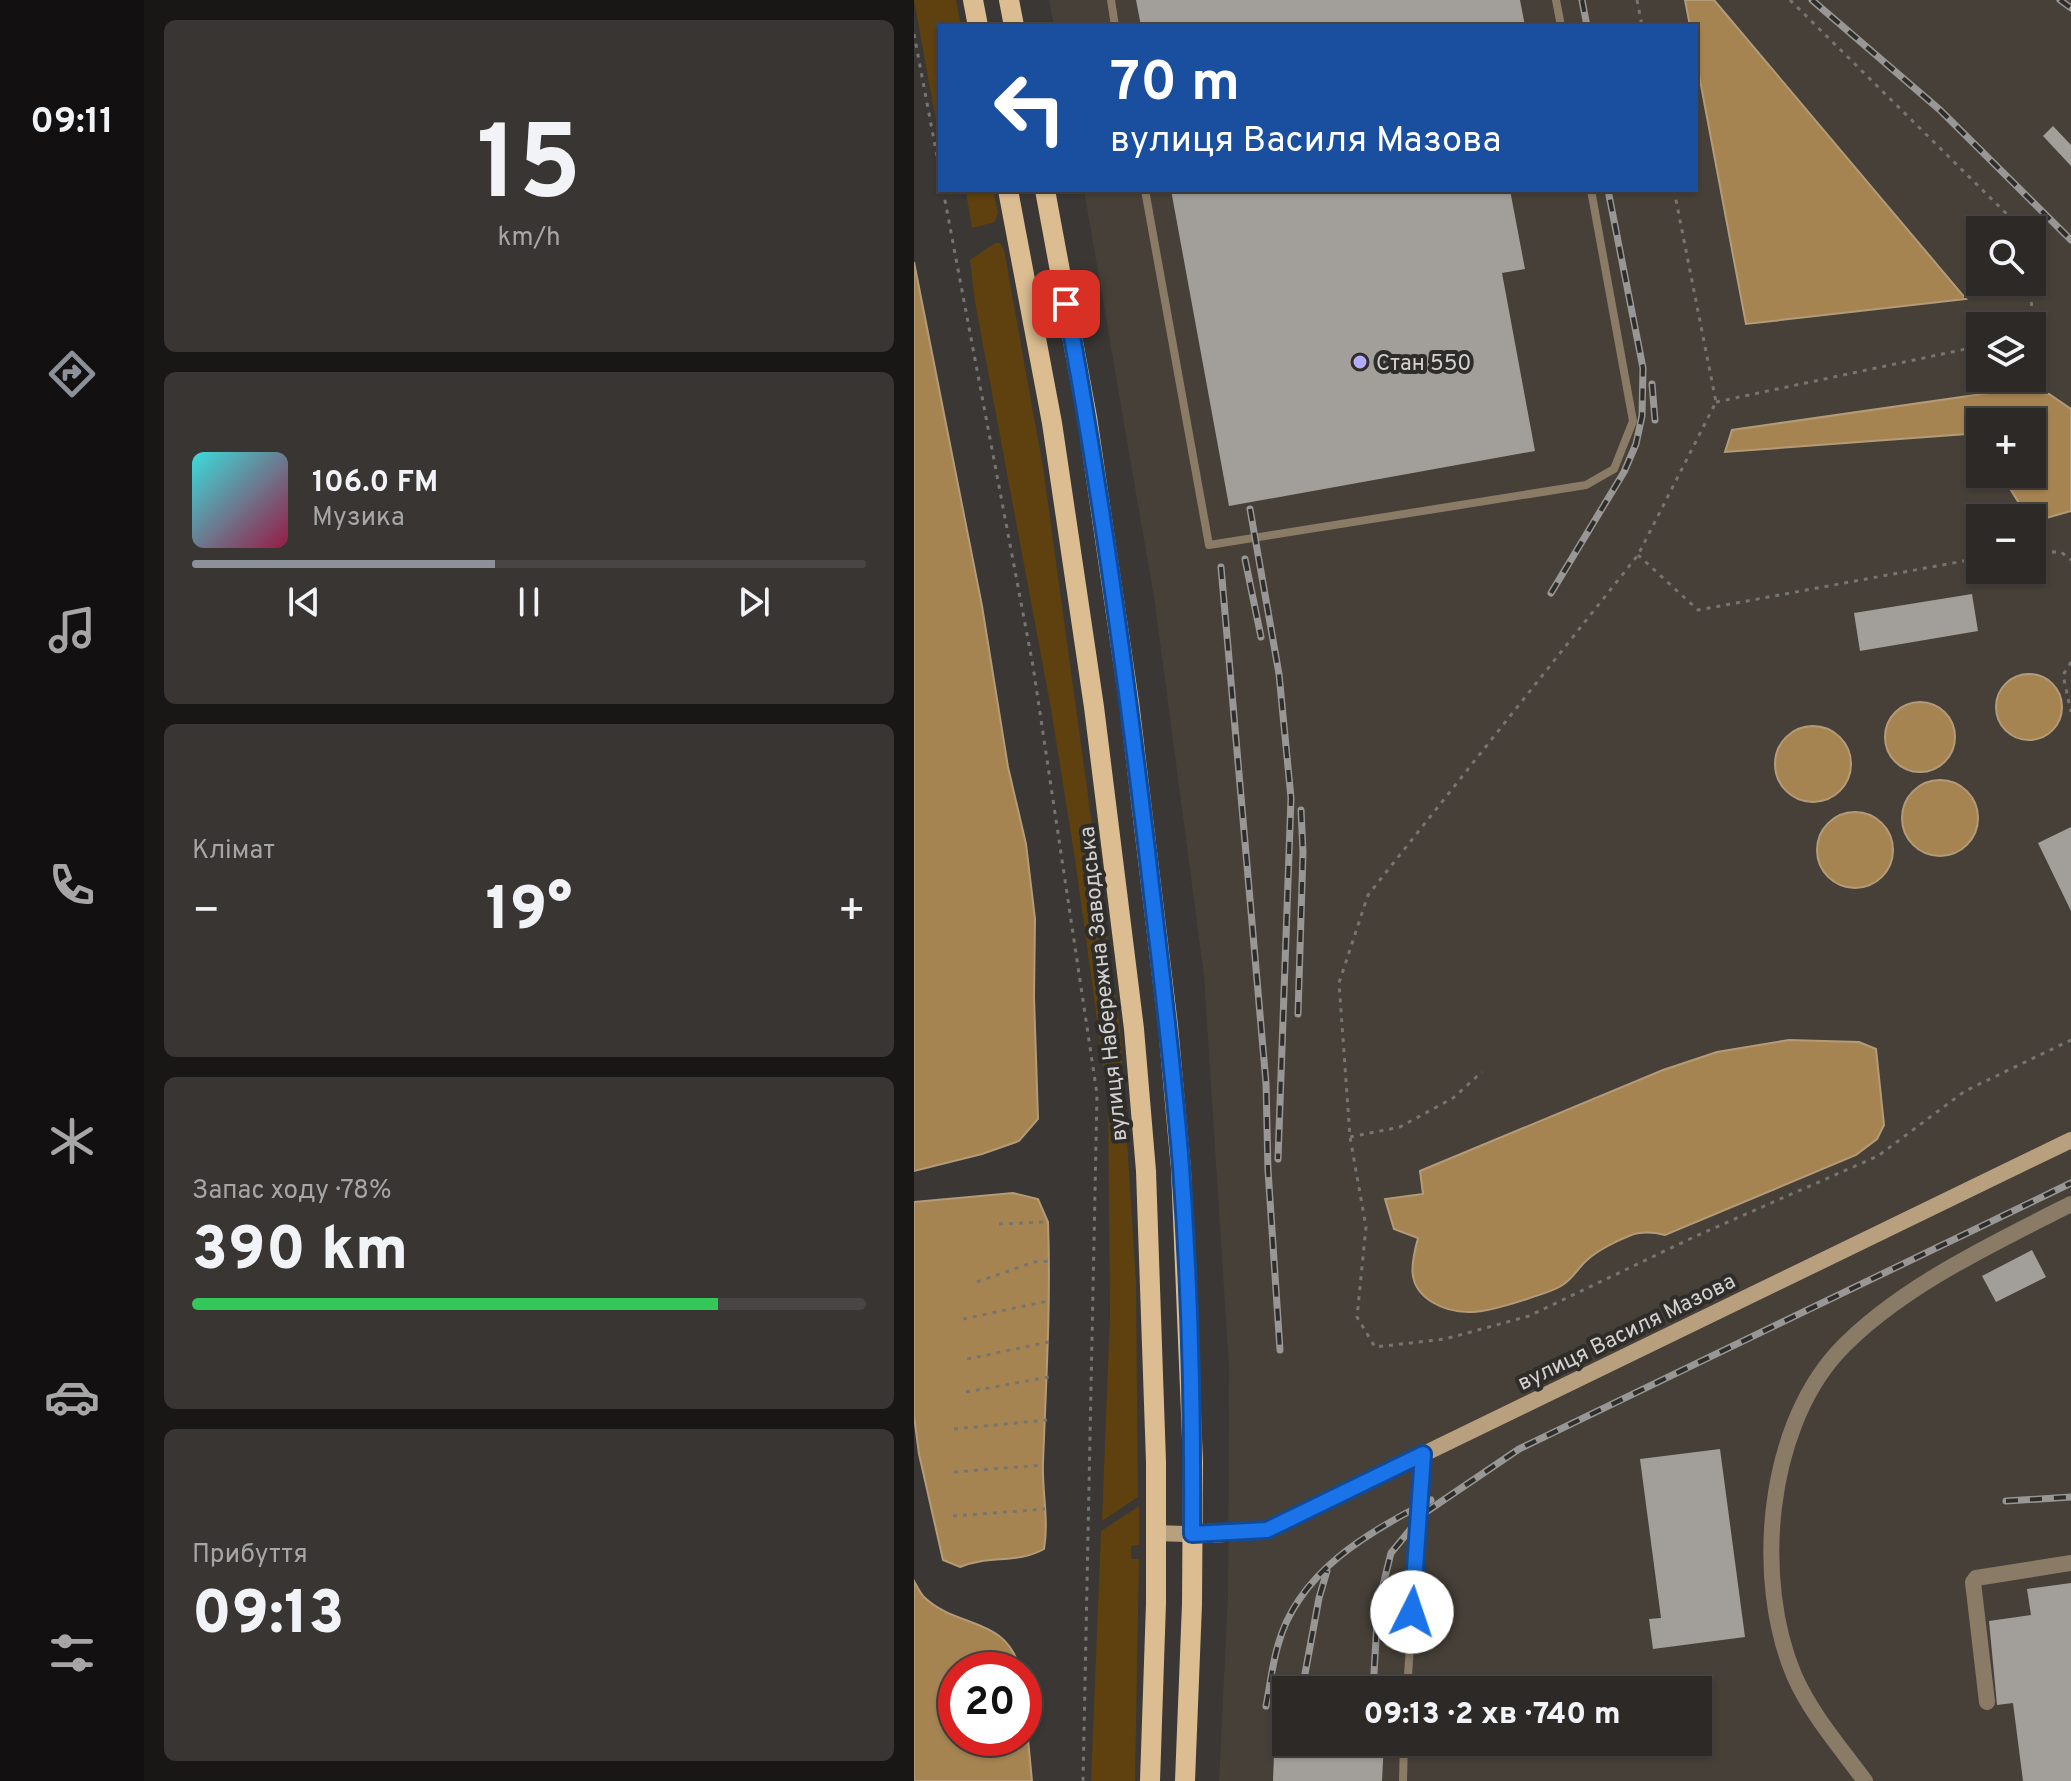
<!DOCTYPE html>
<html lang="uk">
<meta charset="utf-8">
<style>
body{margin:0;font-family:Overpass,sans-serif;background:#383533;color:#f1f3f6;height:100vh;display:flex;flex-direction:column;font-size:30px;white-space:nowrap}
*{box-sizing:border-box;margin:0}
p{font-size:26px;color:#a6a6a7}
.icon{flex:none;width:44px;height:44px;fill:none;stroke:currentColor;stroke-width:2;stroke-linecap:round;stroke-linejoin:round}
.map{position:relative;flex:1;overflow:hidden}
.drawer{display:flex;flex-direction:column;gap:20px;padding:20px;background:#181715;width:770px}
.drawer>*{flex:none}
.top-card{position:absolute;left:24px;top:24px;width:760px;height:168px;border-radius:0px;box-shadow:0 2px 6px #0004,0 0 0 2px #484544;background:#1a4fa0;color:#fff;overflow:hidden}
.controls{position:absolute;left:1052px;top:216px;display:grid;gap:16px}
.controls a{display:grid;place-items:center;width:80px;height:80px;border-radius:0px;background:#2c2927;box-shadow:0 2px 6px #0004,0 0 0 2px #484544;font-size:40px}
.speed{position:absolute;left:24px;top:1652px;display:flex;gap:16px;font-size:40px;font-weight:700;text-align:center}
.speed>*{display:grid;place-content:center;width:104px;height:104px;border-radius:50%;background:#2c2927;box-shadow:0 2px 6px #0004,0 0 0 2px #484544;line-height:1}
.speed .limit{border:12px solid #d22;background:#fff;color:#111}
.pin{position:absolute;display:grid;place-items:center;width:68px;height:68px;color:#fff;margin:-34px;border-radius:16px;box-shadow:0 4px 12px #0006}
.me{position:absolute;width:88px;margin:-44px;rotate:4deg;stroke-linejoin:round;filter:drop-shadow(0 0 6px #0008)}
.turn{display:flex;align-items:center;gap:28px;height:168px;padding:0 40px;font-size:36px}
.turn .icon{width:104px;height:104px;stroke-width:2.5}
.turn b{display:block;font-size:56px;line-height:68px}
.big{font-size:60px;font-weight:800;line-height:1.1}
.drawer .tile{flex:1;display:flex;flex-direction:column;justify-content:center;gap:12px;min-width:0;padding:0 28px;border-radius:12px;background:#383533}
.drawer .dial{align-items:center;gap:0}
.dial b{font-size:104px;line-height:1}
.song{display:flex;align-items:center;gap:24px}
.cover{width:96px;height:96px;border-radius:12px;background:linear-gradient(135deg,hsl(180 70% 55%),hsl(340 70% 35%))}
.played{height:8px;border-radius:4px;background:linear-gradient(90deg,#8c9099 45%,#484544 45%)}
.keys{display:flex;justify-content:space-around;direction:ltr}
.heat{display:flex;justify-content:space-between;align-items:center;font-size:44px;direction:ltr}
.charge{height:12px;border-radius:6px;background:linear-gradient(90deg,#34c759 78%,#484544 0)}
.trip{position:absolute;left:358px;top:1676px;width:440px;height:80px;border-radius:0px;background:#2c2927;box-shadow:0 2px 6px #0004,0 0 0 2px #484544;font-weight:800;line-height:80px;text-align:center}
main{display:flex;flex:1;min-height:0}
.tab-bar{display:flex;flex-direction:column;width:144px;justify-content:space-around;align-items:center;background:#121010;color:#a6a6a7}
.tab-bar .icon{width:56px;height:56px}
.tab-bar .current{color:#8c9099}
.tab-bar b{font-size:36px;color:#f1f3f6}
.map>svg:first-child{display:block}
.built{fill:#464038;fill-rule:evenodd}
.green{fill:#5e410e}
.water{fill:#a68452;stroke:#b49b78;stroke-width:2}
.building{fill:#a29f9b}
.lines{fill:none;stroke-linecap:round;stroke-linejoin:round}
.path{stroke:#777572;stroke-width:3;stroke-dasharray:4 6;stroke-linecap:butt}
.lane{stroke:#8a7b66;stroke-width:8}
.street{stroke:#8a7b66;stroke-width:16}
.secondary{stroke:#b8a07e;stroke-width:16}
.primary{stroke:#dbbd91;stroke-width:20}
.rail-casing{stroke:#999795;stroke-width:7}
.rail{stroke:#2f2d2a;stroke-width:4;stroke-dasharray:12;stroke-linecap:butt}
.route-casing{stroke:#114b97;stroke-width:20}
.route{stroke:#1a73e8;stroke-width:14}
.poi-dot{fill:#b2adf9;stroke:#2f2d2a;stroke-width:3}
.labels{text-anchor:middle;stroke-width:8;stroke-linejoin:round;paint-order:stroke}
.poi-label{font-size:22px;fill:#d4d2d0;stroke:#2f2d2a;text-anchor:start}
.street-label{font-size:22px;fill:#d4d2d0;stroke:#2f2d2a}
</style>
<main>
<nav class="tab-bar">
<b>09:11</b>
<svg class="icon current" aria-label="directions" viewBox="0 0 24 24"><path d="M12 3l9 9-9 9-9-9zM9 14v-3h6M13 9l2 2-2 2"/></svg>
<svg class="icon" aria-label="music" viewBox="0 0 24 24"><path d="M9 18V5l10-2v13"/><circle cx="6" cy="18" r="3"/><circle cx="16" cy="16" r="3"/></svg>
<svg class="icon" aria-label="phone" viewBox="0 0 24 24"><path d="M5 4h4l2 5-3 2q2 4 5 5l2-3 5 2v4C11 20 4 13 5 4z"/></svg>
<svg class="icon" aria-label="climate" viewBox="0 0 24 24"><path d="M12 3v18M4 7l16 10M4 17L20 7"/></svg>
<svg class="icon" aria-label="car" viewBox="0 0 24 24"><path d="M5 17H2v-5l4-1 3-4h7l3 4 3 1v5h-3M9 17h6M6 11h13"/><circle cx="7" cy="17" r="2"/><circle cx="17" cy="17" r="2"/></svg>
<svg class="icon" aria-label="filters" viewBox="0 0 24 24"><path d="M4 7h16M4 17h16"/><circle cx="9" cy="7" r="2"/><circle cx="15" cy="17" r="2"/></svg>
</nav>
<section class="drawer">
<div class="tile dial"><b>15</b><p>km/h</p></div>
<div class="tile">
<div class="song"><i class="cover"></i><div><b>106.0 FM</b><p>Музика</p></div></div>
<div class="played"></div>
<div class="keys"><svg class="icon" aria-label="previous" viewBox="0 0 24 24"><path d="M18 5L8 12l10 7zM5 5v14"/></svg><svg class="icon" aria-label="pause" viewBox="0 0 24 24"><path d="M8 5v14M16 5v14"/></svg><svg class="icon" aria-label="next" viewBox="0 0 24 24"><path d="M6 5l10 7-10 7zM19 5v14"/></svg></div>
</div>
<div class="tile"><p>Клімат</p>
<div class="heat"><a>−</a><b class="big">19°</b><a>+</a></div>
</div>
<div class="tile"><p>Запас ходу · 78%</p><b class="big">390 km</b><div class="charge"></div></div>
<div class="tile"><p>Прибуття</p><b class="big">09:13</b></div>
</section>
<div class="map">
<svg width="1157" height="1781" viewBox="0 0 1157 1781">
<rect width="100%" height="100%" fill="#3a3734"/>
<!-- built -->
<path class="built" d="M135,0h1022v1781h-852l9,-187 1,-227 -25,-391 -49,-372 -71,-414h612v-164h-642zM1066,230h52v52h-52zM1066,326h52v52h-52zM1066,422h52v52h-52zM1066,518h52v52h-52zM372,1690h412v52h-412z"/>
<!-- green -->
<g class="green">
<polygon points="0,0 42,0 47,26 26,26 26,143"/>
<polygon points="35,190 79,190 84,213 81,222 58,228 52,192 35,195"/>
<polygon points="81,243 86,243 90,250 129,467 206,1029 222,1283 224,1497 188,1521 196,1313 194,1100 161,859 137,709 61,302 56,260"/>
<polygon points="225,1506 225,1545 217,1546 217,1559 225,1559 221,1781 177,1781 187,1531"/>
</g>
<!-- water -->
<g class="water">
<polygon points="771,0 800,0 1052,299 832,324 782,59 782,26 776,26"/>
<polygon points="0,262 68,606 94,767 112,844 121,919 120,997 124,1119 105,1141 68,1154 0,1171"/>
<polygon points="1103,389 1135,394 1157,409 1157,511 1122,521 1113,516 1087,474 1118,474 1118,422 1066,422 1066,433 811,452 818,430"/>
<circle cx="1115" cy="707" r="33"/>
<circle cx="1006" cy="737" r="35"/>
<circle cx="899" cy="764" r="38"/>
<circle cx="1026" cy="818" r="38"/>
<circle cx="941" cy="850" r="38"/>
<path d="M875,1040l70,2 17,7 8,76 -7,14 -21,16 -191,80c-12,-3 -24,-4 -36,1 -13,5 -32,15 -42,24 -10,9 -14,19 -26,26 -10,6 -23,9 -34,13 -32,10 -64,22 -95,3 -26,-16 -21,-38 -14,-64l-24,-9 -9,-30 38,-5 -3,-23 243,-101 54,-18z"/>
<path d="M99,1193l25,6 10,23c3,80 -2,160 -5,241 -1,29 6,57 1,86 -26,15 -56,6 -84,18l-17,-7 -24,-106 -5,-38v-214z"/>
<path d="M0,1581c3,5 6,12 10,16 33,32 83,19 96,73h-64v68h68v-41l8,84h-118z"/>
</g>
<!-- building -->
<g class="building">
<polygon points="222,0 606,0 611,26 227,26"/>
<polygon points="1139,126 1157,145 1157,166 1129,136"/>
<polygon points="257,190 596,190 611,269 588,273 621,451 315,506"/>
<polygon points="1058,594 1064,631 946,651 940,613"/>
<polygon points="1157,827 1157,911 1124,843"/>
<polygon points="1118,1250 1132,1277 1082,1302 1068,1276"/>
<polygon points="806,1449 831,1637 739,1649 735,1619 747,1618 726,1459"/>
<polygon points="1157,1583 1157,1781 1109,1781 1099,1703 1083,1705 1075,1621 1117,1615 1113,1589"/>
<polygon points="362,1699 372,1699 372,1742 470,1742 468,1781 359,1781"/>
</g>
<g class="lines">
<!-- path -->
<g class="path">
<polyline points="723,0 728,26"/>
<polyline points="876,0 1109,230"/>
<polyline points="0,34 26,172"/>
<polyline points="29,190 119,666 183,1094 169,1781"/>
<polyline points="760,190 802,402 724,555 454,895 425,983 436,1137 452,1227 443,1317 461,1347 531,1339 615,1316 782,1236 964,1156 1051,1091 1157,1040"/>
<polyline points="1115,282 1121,335 1118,335"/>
<polyline points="802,402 1066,346"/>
<polyline points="1118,552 1147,552 1157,560"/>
<polyline points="724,555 784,610 1066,558"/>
<polyline points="1157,662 1149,675 1157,712"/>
<polyline points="436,1137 486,1127 539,1098 568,1072"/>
<polyline points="85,1224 134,1222"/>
<polyline points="63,1282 120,1262 136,1261"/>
<polyline points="49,1319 134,1301"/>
<polyline points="53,1359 135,1342"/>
<polyline points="52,1392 135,1377"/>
<polyline points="40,1429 133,1420"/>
<polyline points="40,1472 129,1465"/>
<polyline points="39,1516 131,1509"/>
</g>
<!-- lane -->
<g class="lane">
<polyline points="197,0 201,26"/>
<polyline points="642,0 647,26"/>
<polyline points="231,190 295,545 672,485 700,469 719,421 677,190"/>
<polyline points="493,1690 509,1455"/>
<polyline points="489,1781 490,1742"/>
</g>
<!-- street -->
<g class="street">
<polyline points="1073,1702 1059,1582 1062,1578 1157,1563"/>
<path d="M951,1781c-25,-34 -54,-67 -71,-106 -40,-95 -28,-243 43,-322 59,-64 157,-110 234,-149"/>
</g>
<!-- secondary -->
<polyline class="secondary" points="242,1533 300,1535 353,1530 1157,1140"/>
<!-- primary -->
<g class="primary">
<polyline points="59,0 64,26"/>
<polyline points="95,0 100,26"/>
<polyline points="94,190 138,423 180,707 220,1029 232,1171 242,1462 242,1603 236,1781"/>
<polyline points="131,190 173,417 215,702 254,1026 267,1169 279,1462 278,1604 271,1781"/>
</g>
<defs>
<g id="rail">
<polyline points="668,0 673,26"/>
<polyline points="898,0 1026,110 1157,240"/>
<polyline points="1146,0 1157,8"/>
<polyline points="738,384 741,420"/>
<polyline points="336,509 365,674 377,798 364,1159"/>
<polyline points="331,559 347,637"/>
<polyline points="307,567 352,1083 354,1170 366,1350"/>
<polyline points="637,593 710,472 722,444 728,416 729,368 694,190"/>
<polyline points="384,1014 389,852 387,810"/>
<polyline points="1092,1501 1157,1497"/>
<polyline points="388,1690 405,1598 413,1571"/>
<polyline points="459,1690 464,1605 477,1553 509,1514 605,1449 1157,1183"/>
<path d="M352,1706c4,-20 6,-41 12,-61 20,-73 90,-113 153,-145"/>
</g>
</defs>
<!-- rail casing -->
<use href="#rail" class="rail-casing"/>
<!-- rail -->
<use href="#rail" class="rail"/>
</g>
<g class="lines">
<defs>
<path id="route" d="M152,304c34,181 59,364 81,547 12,105 26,210 34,316 9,122 12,245 11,367l75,-4 156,-76 -11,158"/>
</defs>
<!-- route casing -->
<use href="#route" class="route-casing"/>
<!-- route -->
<use href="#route" class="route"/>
</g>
<!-- markers -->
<circle class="poi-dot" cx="446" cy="362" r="8"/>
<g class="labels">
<!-- poi labels -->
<g class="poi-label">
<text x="462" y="370">Стан 550</text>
</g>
<!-- street labels -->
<g class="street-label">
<text transform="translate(188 984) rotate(-96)" y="8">вулиця Набережна Заводська</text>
<text transform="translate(712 1331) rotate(-26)" y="8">вулиця Василя Мазова</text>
</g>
</g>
</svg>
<div class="controls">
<a><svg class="icon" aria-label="search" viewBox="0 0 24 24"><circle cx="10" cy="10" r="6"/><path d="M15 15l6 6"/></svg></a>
<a><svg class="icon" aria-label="layers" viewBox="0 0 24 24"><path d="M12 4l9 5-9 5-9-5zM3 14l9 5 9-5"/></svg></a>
<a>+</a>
<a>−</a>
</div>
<div class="speed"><div class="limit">20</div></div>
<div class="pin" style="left:152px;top:304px;background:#d93025"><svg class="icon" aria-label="arrive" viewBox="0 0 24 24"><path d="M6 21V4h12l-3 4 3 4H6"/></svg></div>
<svg class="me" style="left:498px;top:1612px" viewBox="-20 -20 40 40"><circle r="19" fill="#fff"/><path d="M0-13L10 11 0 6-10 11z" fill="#1a73e8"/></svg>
<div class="trip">09:13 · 2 хв · 740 m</div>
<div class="top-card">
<div class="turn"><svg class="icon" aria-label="left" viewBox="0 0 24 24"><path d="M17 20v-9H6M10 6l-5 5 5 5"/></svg><div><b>70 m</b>вулиця Василя Мазова</div></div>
</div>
</div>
</main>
